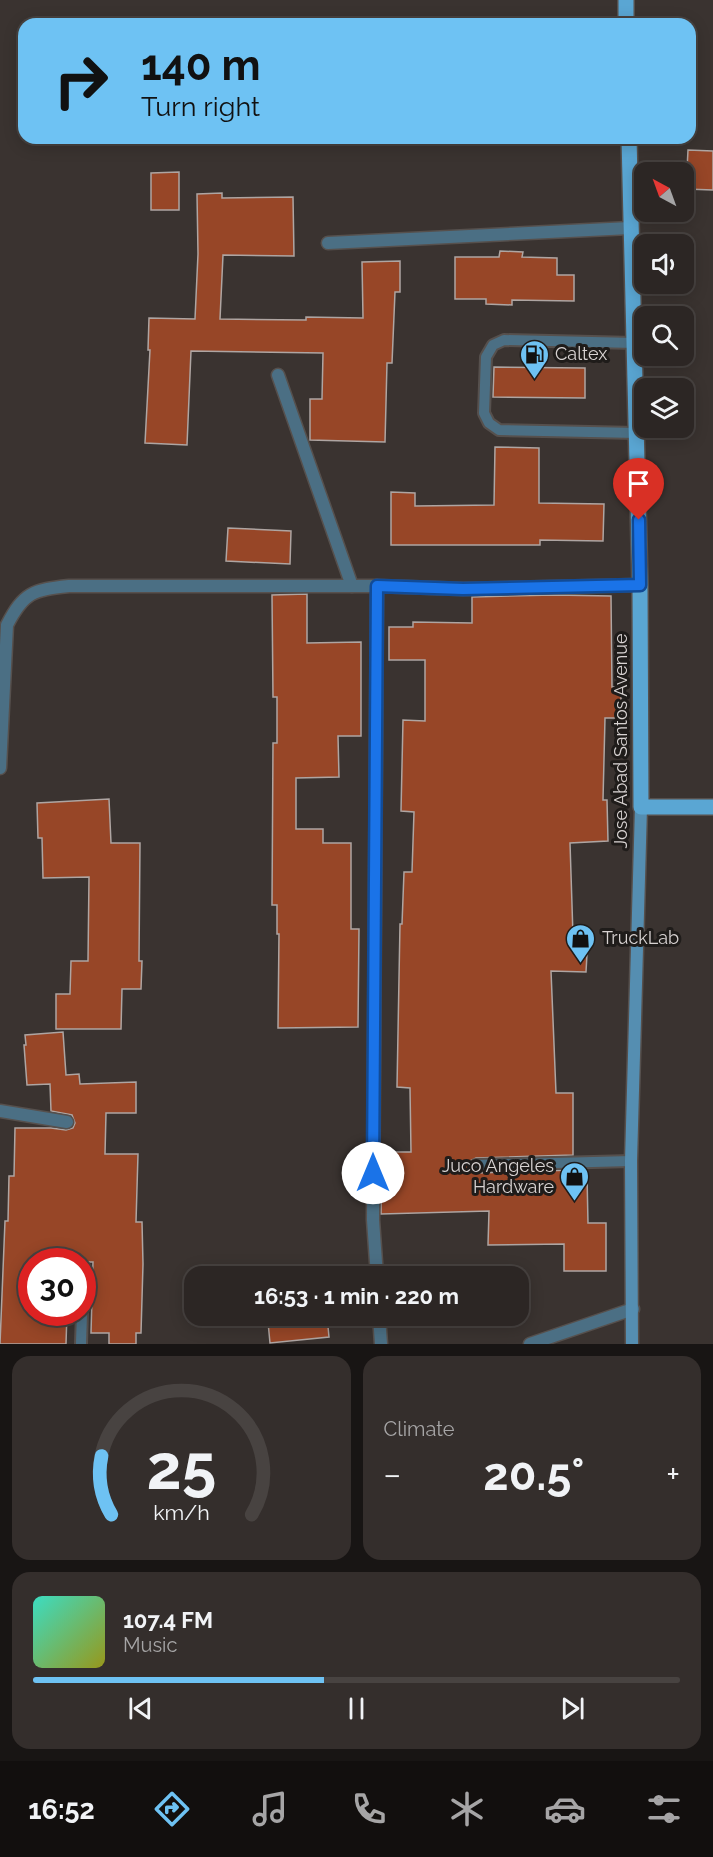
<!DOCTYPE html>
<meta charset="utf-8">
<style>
body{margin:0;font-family:Raleway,sans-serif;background:#342e2c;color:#f1f3f6;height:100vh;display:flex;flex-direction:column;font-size:22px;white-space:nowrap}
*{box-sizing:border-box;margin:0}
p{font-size:20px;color:#a6a5a6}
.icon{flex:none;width:33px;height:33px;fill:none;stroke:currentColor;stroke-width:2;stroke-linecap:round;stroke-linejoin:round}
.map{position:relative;height:1344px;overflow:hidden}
.sheet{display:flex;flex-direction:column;gap:12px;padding:12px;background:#181514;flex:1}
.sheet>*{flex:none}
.banner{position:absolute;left:18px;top:18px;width:678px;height:126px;border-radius:18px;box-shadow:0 3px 15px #0003,0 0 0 2px #484341;background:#6ec2f3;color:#111;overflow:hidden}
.needle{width:39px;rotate:319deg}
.buttons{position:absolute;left:634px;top:162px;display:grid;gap:12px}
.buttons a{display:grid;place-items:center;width:60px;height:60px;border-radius:12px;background:#2c2624;box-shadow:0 3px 15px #0003,0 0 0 2px #484341;font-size:30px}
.speed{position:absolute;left:18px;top:1248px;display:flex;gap:12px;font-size:30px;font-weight:700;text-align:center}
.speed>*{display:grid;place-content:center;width:78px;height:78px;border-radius:50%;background:#2c2624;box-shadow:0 3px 15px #0003,0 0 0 2px #484341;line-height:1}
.speed .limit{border:9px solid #d22;background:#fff;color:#111}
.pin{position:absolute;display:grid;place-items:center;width:51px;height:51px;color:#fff;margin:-62px -26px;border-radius:50% 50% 50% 0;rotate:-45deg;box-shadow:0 0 6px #0007}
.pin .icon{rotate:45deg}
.me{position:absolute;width:66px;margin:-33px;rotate:0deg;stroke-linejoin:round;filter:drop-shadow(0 0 4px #0008)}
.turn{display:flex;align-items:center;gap:21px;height:126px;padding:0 24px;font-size:27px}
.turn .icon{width:78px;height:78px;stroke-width:2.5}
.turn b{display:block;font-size:42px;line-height:51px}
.big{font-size:45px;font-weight:700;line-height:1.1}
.sheet .tile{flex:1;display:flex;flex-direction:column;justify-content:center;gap:9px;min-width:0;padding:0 21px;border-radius:18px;background:#342e2c}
.sheet .dial{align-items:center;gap:0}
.dial svg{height:156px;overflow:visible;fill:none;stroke:#484341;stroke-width:7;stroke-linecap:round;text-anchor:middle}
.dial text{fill:#f1f3f6;stroke:none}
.song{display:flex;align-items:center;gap:18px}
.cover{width:72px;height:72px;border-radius:9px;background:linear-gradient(135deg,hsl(170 70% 55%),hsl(60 70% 35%))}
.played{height:6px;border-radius:3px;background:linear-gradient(90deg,#6ec2f3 45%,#484341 45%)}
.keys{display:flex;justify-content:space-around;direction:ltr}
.heat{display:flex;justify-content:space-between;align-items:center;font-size:33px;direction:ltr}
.sheet .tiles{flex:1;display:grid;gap:12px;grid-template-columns:1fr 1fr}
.tile:last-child{grid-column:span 2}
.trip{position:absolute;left:184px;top:1266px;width:345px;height:60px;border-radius:18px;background:#2c2624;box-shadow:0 3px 15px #0003,0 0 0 2px #484341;font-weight:700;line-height:60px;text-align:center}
.dock{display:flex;height:96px;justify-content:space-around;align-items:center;background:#120f0e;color:#a6a5a6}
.dock .icon{width:42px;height:42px}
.dock .on{color:#6ec2f3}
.dock b{font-size:27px;color:#f1f3f6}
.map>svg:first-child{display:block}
.building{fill:#974627;stroke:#aea5a2;stroke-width:1.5}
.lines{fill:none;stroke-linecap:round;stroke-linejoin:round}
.service-casing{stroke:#56504d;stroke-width:14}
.minor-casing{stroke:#56504d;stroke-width:15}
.tertiary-casing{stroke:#56504d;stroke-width:15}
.secondary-casing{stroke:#56504d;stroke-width:15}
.primary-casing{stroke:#56504d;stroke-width:18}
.service{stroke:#4b6f84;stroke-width:10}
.minor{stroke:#4b6f84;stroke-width:12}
.tertiary{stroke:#4b6f84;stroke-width:12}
.secondary{stroke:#558eb1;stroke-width:12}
.primary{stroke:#5aa6d3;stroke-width:15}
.route-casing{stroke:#114b97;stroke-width:15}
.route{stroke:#1a73e8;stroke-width:10}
.labels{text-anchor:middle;stroke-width:6;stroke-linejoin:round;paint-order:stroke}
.poi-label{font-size:18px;fill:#d8d3d2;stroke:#1f1c1a;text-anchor:start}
.street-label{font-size:18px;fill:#d8d3d2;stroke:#1f1c1a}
</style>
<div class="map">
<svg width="713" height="1344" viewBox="0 0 713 1344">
<rect width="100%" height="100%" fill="#3a3330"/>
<!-- building -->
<g class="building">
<polygon points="688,150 713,151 713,190 686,189"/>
<polygon points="179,172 179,210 151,210 151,173"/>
<polygon points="222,193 222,198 293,197 294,256 223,255 220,319 306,320 306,317 363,318 362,262 400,261 400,292 395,292 392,363 387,363 385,442 310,440 310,399 322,399 323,353 191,351 187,445 145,443 150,350 148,350 149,318 195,319 198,254 197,194"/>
<polygon points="500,251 523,252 522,257 557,258 557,275 574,275 574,301 512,300 512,305 486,304 486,299 455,299 455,257 499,257"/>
<polygon points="494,367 585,368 585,398 493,397"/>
<polygon points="495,447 539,448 539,503 604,504 603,541 540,540 540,545 391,545 391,492 415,493 415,506 494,505"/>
<polygon points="228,528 291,531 290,564 226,561"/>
<polygon points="307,594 307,643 361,642 361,736 338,736 339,777 296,778 296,829 323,829 323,843 351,843 351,929 359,929 358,1027 278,1028 279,934 277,934 277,905 272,905 273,743 277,743 277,697 273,697 272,595"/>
<polygon points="554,595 611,596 612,687 621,687 621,718 605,718 603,800 607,800 608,841 570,843 573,936 588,936 586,972 551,971 556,1093 573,1093 573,1155 476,1158 470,1161 469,1166 472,1171 476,1173 573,1170 573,1175 587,1175 588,1223 606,1223 606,1271 564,1271 564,1244 488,1245 489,1211 381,1214 382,1152 411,1152 410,1088 397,1087 400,924 402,924 404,872 412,872 414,812 401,811 403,720 425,721 425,660 389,660 389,627 413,627 413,622 472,623 472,597"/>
<polygon points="109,799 111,843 140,843 139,961 142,961 141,989 122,989 121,1029 56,1029 56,994 70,994 71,961 88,961 89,877 43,878 42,838 38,838 37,803"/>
<polygon points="63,1032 66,1075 79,1074 80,1084 136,1082 136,1113 106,1113 105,1154 138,1154 136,1222 142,1222 143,1264 141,1333 136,1333 136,1344 109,1344 109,1333 91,1333 93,1262 32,1262 32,1312 67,1312 66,1344 0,1344 5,1221 8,1221 9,1176 14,1176 15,1128 51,1128 66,1130 73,1128 75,1123 72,1115 51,1111 50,1084 27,1085 24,1045 26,1045 25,1035"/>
<polygon points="327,1316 329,1337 270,1343 268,1322"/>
</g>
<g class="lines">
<defs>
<g id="service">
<polyline points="635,343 504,340 493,345 486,357 484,413 489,423 499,430 637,433"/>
<polyline points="476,1165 631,1161"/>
<polyline points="81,1344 82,1312"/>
</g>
<g id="minor">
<polyline points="328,243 630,228"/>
<polyline points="278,375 352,586"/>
<path d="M0,768l7,-143c17,-33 26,-35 62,-39h308"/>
<polyline points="0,1111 67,1122"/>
<polyline points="377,1276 373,1220 377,586 463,589 640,585"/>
<polyline points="379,1316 381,1344"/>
</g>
<polyline id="tertiary" points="530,1344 633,1309"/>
<polyline id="secondary" points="632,1344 631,1161 641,807"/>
<g id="primary">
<polyline points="626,0 626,24"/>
<polyline points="629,138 640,585 641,807 713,807"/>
</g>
</defs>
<!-- service casing -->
<use href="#service" class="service-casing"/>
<!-- minor casing -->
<use href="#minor" class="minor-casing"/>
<!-- tertiary casing -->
<use href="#tertiary" class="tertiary-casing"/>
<!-- secondary casing -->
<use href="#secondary" class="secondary-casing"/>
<!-- primary casing -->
<use href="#primary" class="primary-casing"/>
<!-- service -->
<use href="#service" class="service"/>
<!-- minor -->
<use href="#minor" class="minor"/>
<!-- tertiary -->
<use href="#tertiary" class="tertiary"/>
<!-- secondary -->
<use href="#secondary" class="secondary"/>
<!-- primary -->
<use href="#primary" class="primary"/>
</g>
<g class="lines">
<defs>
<polyline id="route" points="373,1173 377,586 463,589 640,585 639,520"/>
</defs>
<!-- route casing -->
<use href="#route" class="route-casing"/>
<!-- route -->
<use href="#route" class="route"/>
</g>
<!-- icons -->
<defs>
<symbol id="fuel-pin" viewBox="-11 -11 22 30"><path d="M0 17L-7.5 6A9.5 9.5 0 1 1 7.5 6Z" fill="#6ec2f3" stroke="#1f1c1a"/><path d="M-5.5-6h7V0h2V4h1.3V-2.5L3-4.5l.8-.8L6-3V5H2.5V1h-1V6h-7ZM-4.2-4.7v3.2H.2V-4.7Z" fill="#111"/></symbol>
<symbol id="shop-pin" viewBox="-11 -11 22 30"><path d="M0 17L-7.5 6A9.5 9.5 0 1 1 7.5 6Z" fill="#6ec2f3" stroke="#1f1c1a"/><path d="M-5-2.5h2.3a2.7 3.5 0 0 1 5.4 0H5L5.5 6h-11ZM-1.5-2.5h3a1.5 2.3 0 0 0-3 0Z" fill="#111"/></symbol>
</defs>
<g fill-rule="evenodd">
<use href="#fuel-pin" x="518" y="338" width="33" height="45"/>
<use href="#shop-pin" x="564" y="922" width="33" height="45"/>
<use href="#shop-pin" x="558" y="1160" width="33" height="45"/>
</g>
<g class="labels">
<!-- poi labels -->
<g class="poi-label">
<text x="555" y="360">Caltex</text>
<text x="602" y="944">TruckLab</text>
<text x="554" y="1172" text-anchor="end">Juco Angeles<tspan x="554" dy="21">Hardware</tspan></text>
</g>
<!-- street labels -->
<g class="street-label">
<text transform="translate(621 741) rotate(-90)" y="6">Jose Abad Santos Avenue</text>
</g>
</g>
</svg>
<div class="buttons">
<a><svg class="needle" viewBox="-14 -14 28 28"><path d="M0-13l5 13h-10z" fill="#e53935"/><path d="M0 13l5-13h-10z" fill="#a6a5a6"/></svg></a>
<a><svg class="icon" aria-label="sound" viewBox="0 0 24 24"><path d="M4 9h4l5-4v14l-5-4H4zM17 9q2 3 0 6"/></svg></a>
<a><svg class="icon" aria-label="search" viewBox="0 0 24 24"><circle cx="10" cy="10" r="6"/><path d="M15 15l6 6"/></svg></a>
<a><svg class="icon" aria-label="layers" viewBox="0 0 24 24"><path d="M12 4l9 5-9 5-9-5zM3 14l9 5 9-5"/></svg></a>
</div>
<div class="speed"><div class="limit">30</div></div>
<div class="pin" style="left:639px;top:520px;background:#d93025"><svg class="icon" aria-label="arrive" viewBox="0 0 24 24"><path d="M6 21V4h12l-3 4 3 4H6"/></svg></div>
<svg class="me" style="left:373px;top:1173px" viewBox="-20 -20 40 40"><circle r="19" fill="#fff"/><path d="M0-13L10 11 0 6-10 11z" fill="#1a73e8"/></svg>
<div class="trip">16:53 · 1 min · 220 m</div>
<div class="banner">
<div class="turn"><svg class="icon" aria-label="right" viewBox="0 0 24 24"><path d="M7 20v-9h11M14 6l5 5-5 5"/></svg><div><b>140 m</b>Turn right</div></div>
</div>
</div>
<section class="sheet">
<div class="tiles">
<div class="tile dial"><svg viewBox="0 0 100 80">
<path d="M14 69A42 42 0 1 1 86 69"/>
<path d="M14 69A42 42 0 0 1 9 39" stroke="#6ec2f3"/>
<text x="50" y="56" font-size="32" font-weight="700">25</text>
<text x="50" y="72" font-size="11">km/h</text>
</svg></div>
<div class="tile"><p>Climate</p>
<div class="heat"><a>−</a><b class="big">20.5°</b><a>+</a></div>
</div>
<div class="tile">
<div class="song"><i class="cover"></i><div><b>107.4 FM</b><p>Music</p></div></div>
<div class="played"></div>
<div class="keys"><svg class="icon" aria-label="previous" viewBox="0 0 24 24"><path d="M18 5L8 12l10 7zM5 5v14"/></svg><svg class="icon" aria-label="pause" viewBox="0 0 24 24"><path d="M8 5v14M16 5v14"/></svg><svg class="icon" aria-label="next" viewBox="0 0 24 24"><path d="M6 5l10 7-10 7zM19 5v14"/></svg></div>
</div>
</div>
</section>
<nav class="dock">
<b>16:52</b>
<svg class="icon on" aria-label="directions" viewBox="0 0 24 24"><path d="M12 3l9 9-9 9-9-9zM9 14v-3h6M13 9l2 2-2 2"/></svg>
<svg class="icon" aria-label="music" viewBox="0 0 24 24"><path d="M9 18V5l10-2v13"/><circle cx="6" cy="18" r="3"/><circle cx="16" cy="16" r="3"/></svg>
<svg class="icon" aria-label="phone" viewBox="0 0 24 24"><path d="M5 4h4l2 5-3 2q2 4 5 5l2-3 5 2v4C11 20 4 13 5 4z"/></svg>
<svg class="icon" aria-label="climate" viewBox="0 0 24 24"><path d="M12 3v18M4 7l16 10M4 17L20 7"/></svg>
<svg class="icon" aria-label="car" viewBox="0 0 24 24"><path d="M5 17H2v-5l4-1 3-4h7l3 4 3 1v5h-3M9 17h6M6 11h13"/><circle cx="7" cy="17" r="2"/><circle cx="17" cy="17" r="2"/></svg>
<svg class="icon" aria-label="filters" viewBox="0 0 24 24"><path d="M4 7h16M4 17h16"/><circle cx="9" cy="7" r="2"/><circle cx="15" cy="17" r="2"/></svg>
</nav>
